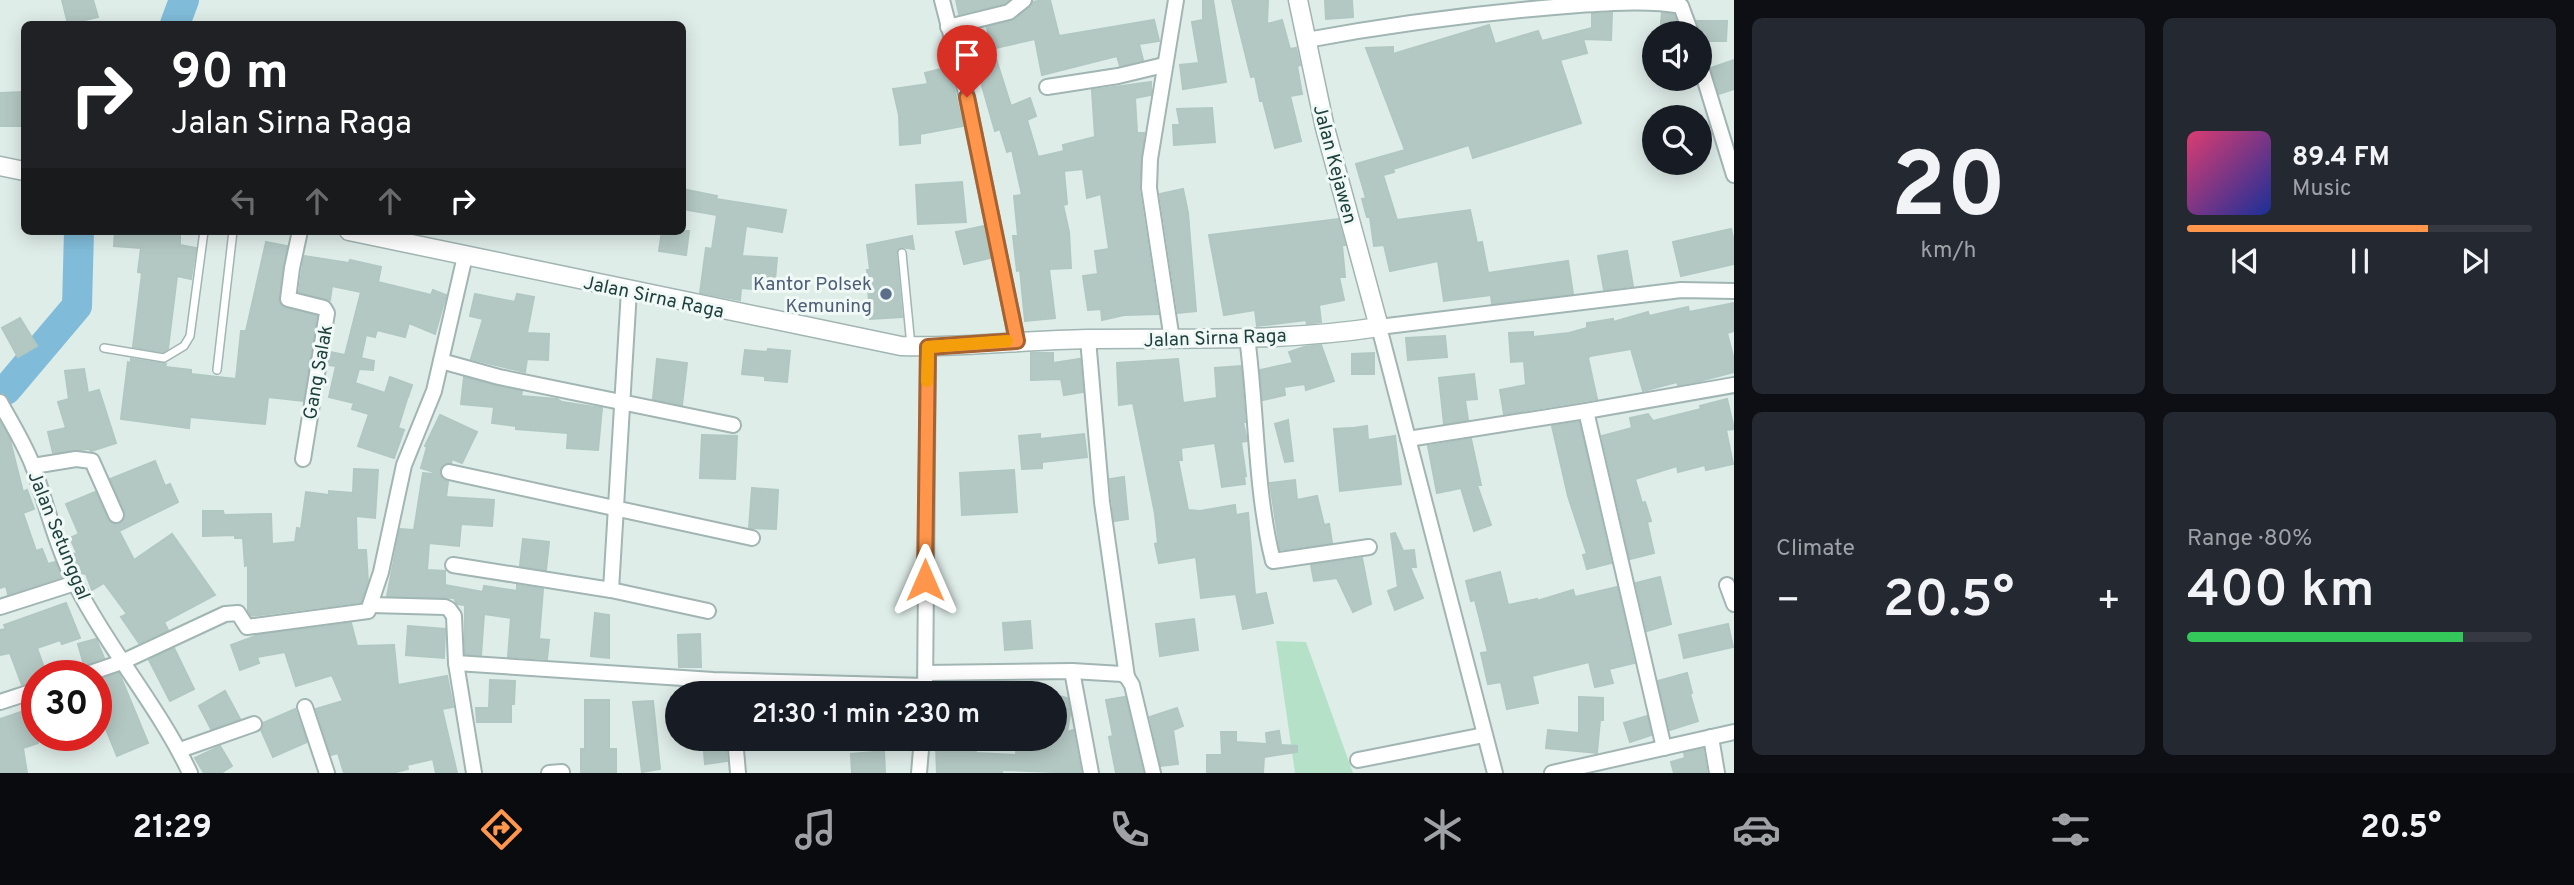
<!DOCTYPE html>
<meta charset="utf-8">
<style>
body{margin:0;font-family:Overpass,sans-serif;background:#242831;color:#f1f3f6;height:100vh;display:flex;flex-direction:column;font-size:26px;white-space:nowrap}
*{box-sizing:border-box;margin:0}
p{font-size:23px;color:#9ea1a6}
.icon{flex:none;width:38px;height:38px;fill:none;stroke:currentColor;stroke-width:2;stroke-linecap:round;stroke-linejoin:round}
.map{position:relative;flex:1;overflow:hidden}
.panel{display:flex;flex-direction:column;gap:18px;padding:18px;background:#0d0f14;width:840px}
.panel>*{flex:none}
.hud{position:absolute;left:21px;top:21px;width:665px;height:214px;border-radius:10px;box-shadow:0 4px 18px #0003;background:#202124;color:#fff;overflow:hidden}
.fabs{position:absolute;left:1642px;top:21px;display:grid;gap:14px}
.fabs a{display:grid;place-items:center;width:70px;height:70px;border-radius:50%;background:#171b24;box-shadow:0 4px 18px #0003;font-size:35px}
.speed{position:absolute;left:21px;top:660px;display:flex;gap:14px;font-size:35px;font-weight:700;text-align:center}
.speed>*{display:grid;place-content:center;width:91px;height:91px;border-radius:50%;background:#171b24;box-shadow:0 4px 18px #0003;line-height:1}
.speed .limit{border:10px solid #d22;background:#fff;color:#111}
.pin{position:absolute;display:grid;place-items:center;width:60px;height:60px;color:#fff;margin:-72px -30px;border-radius:50% 50% 50% 0;rotate:-45deg;box-shadow:0 0 7px #0007}
.pin .icon{rotate:45deg}
.me{position:absolute;width:77px;margin:-38px;rotate:0deg;stroke-linejoin:round;filter:drop-shadow(0 0 5px #0008)}
.turn{display:flex;align-items:center;gap:24px;height:147px;padding:0 35px;font-size:32px}
.turn .icon{width:91px;height:91px;stroke-width:2.5}
.turn b{display:block;font-size:49px;line-height:60px}
.lanes{display:flex;align-items:center;height:66px;padding:0 35px;background:#0003;justify-content:center;gap:35px;direction:ltr}
.lanes .off{opacity:.35}
.big{font-size:52px;font-weight:600;line-height:1.1}
.panel .tile{flex:1;display:flex;flex-direction:column;justify-content:center;gap:10px;min-width:0;padding:0 24px;border-radius:10px;background:#242831}
.panel .dial{align-items:center;gap:0}
.dial b{font-size:91px;line-height:1}
.song{display:flex;align-items:center;gap:21px}
.cover{width:84px;height:84px;border-radius:10px;background:linear-gradient(135deg,hsl(340 70% 55%),hsl(230 70% 35%))}
.played{height:7px;border-radius:4px;background:linear-gradient(90deg,#ff964b 70%,#363941 70%)}
.keys{display:flex;justify-content:space-around;direction:ltr}
.heat{display:flex;justify-content:space-between;align-items:center;font-size:38px;direction:ltr}
.charge{height:10px;border-radius:5px;background:linear-gradient(90deg,#34c759 80%,#363941 0)}
.panel .tiles{flex:1;display:grid;gap:18px;grid-template-columns:repeat(2,1fr)}
.trip{position:absolute;left:665px;top:681px;width:402px;height:70px;border-radius:35px;background:#171b24;box-shadow:0 4px 18px #0003;font-weight:600;line-height:70px;text-align:center}
.tab-bar{display:flex;height:112px;justify-content:space-around;align-items:center;background:#090b0e;color:#9ea1a6}
.tab-bar .icon{width:49px;height:49px}
.tab-bar .current{color:#ff964b}
.tab-bar b{font-size:32px;color:#f1f3f6}
main{display:flex;flex:1;min-height:0}
.map>svg:first-child{display:block}
.green{fill:#b5e1c8}
.lines{fill:none;stroke-linecap:round;stroke-linejoin:round}
.river{stroke:#80bcd9;stroke-width:30}
.building{fill:#b4c8c3;stroke:#b1c7c2;stroke-width:2}
.service-casing{stroke:#a1b5b2;stroke-width:10}
.minor-casing{stroke:#a1b5b2;stroke-width:18}
.tertiary-casing{stroke:#a1b5b2;stroke-width:21}
.service{stroke:#fff;stroke-width:7}
.minor{stroke:#fff;stroke-width:14}
.tertiary{stroke:#fff;stroke-width:18}
.route-casing{stroke:#a66231;stroke-width:18}
.route{stroke:#ff964b;stroke-width:12}
.slow{stroke:#f59e0b;stroke-width:12}
.service-dot{fill:#5c6f8a;stroke:#f0f9f6;stroke-width:2.5}
.labels{text-anchor:middle;stroke-width:6;stroke-linejoin:round;paint-order:stroke}
.street-label{font-size:19px;fill:#1e3f3c;stroke:#f0f9f6}
.service-label{font-size:19px;fill:#4e5e75;stroke:#f0f9f6;text-anchor:end}
</style>
<main>
<div class="map">
<svg width="1734" height="773" viewBox="0 0 1734 773">
<rect width="100%" height="100%" fill="#dfede9"/>
<!-- green -->
<polygon class="green" points="1276,641 1306,642 1353,773 1295,773"/>
<g class="lines">
<!-- river -->
<g class="river">
<polyline points="175,24 184,0"/>
<polyline points="0,392 6,390 77,306 79,231"/>
</g>
</g>
<!-- building -->
<g class="building">
<polygon points="62,0 93,0 98,17 68,24"/>
<polygon points="956,0 1009,0 1005,3 959,14"/>
<polygon points="1042,0 1050,0 1059,36 1154,20 1159,41 1139,44 1143,60 1120,66 1117,56 1042,75 1035,39 991,49 987,27 1015,20 1033,2"/>
<polygon points="1203,0 1213,0 1226,82 1183,89 1180,65 1199,63 1192,22 1203,20"/>
<polygon points="1232,0 1268,0 1267,24 1282,20 1290,49 1296,48 1300,65 1297,66 1302,94 1290,96 1301,141 1275,148 1263,101 1260,101 1255,76 1251,77"/>
<polygon points="1325,0 1352,0 1353,17 1326,19"/>
<polygon points="1612,13 1611,40 1583,39 1587,53 1560,60 1581,123 1473,158 1469,145 1393,169 1394,172 1383,175 1397,220 1470,210 1477,243 1482,242 1488,273 1568,261 1573,294 1492,304 1491,295 1444,301 1438,261 1390,271 1384,245 1374,246 1370,217 1367,217 1362,199 1366,198 1356,164 1405,150 1366,48 1393,47 1393,54 1489,25 1495,44 1538,31 1542,41 1592,28 1592,14"/>
<polygon points="1662,13 1674,15 1681,33 1660,33"/>
<polygon points="1697,21 1727,21 1726,41 1700,41 1700,30"/>
<polygon points="996,59 1011,106 1030,98 1036,116 1027,120 1038,157 1064,151 1063,145 1095,137 1092,90 1151,82 1151,95 1135,98 1137,133 1144,133 1139,189 1158,314 1124,315 1102,320 1101,309 1088,310 1083,276 1098,274 1095,251 1109,249 1101,194 1087,198 1083,169 1064,171 1067,204 1063,205 1069,232 1071,268 1049,269 1055,318 1025,321 1020,270 1017,271 1013,236 1018,236 1014,196 1022,195 1012,150 1007,152 1000,129 995,131 976,65"/>
<polygon points="1734,60 1734,89 1719,94 1711,68"/>
<polygon points="949,67 963,126 920,134 920,143 900,145 899,115 893,89 928,84 925,73"/>
<polygon points="24,92 24,126 0,126 0,93"/>
<polygon points="1212,108 1215,142 1174,145 1173,125 1180,125 1177,109"/>
<polygon points="962,182 966,222 918,224 916,185"/>
<polygon points="682,189 717,196 716,199 786,210 782,232 746,226 742,256 777,258 774,291 741,288 740,300 700,293 706,248 712,249 717,215 682,209"/>
<polygon points="1183,189 1188,213 1196,311 1178,313 1160,194"/>
<polygon points="1338,219 1345,245 1342,245 1345,277 1339,277 1344,300 1319,305 1321,322 1307,324 1306,320 1257,326 1255,310 1224,315 1209,235"/>
<polygon points="984,226 990,258 964,264 956,232"/>
<polygon points="1731,229 1734,242 1734,264 1681,276 1673,242"/>
<polygon points="115,231 180,231 180,245 196,248 191,279 177,276 168,349 163,352 133,347 142,273 138,272 141,248 114,246"/>
<polygon points="662,231 689,231 686,255 659,251"/>
<polygon points="912,236 914,249 901,247 896,253 902,317 870,319 867,270 870,270 867,245"/>
<polygon points="266,242 287,246 279,303 286,308 317,316 303,401 268,397 265,424 190,417 189,428 121,419 128,362 131,363 131,359 166,364 165,367 191,370 191,374 236,379 241,331 246,331"/>
<polygon points="1627,251 1633,286 1604,290 1598,256"/>
<polygon points="304,256 349,263 350,260 381,267 378,282 431,295 433,290 446,295 435,334 409,323 405,337 377,330 375,337 366,335 361,358 374,361 373,370 359,369 355,383 385,393 390,377 412,385 408,397 402,397 407,399 398,428 404,430 394,458 358,446 369,414 352,409 354,403 329,397 336,366 328,365 330,352 345,355 361,292 332,286 330,300 299,292"/>
<polygon points="475,294 515,302 517,294 534,297 527,333 549,334 548,360 527,359 525,372 471,359 483,319 470,316"/>
<polygon points="1734,303 1734,331 1727,333 1734,360 1734,372 1700,381 1678,385 1677,382 1643,391 1631,349 1590,356 1588,358 1597,399 1504,414 1500,390 1526,385 1524,361 1511,362 1509,333 1533,332 1533,337 1569,333 1587,328 1587,323 1613,319 1613,322 1648,312 1649,316 1688,307 1689,312"/>
<polygon points="20,318 37,346 18,357 2,328"/>
<polygon points="1445,336 1447,357 1408,360 1406,338"/>
<polygon points="1321,345 1334,381 1306,390 1305,384 1284,387 1285,395 1263,400 1260,370 1293,363 1289,352 1304,347"/>
<polygon points="768,349 790,351 787,382 765,380 765,376 742,374 745,350 767,352"/>
<polygon points="1031,353 1053,353 1053,363 1080,359 1083,392 1064,395 1061,379 1031,380"/>
<polygon points="1374,353 1374,374 1352,374 1352,354"/>
<polygon points="657,359 687,363 682,405 653,399"/>
<polygon points="1178,359 1183,403 1217,398 1215,368 1241,366 1245,422 1243,422 1247,441 1241,442 1246,476 1244,476 1245,484 1222,487 1215,443 1181,448 1182,460 1178,460 1188,510 1200,511 1235,505 1236,515 1248,513 1255,595 1266,593 1273,623 1243,629 1236,594 1201,598 1196,557 1159,563 1155,544 1158,543 1155,514 1133,403 1119,405 1117,363"/>
<polygon points="84,369 88,393 99,390 116,443 91,451 89,449 53,453 48,432 66,428 58,402 69,399 65,371"/>
<polygon points="1474,374 1477,399 1465,400 1468,420 1444,424 1439,378"/>
<polygon points="464,377 522,391 521,396 557,399 562,402 602,408 598,450 567,448 568,433 516,429 516,426 492,423 494,407 461,404"/>
<polygon points="1727,399 1734,429 1726,430 1733,464 1706,470 1705,465 1678,472 1677,466 1635,479 1642,503 1645,502 1651,521 1647,522 1654,553 1630,559 1602,436 1632,428 1630,418 1648,414 1653,421 1701,409 1700,406"/>
<polygon points="440,415 477,432 462,463 452,459 451,463 445,463 440,469 442,479 448,482 446,497 494,500 492,526 461,524 459,546 429,543 427,570 445,571 445,585 483,592 484,586 517,591 517,585 543,589 539,639 549,640 547,659 508,657 511,618 484,614 481,655 465,654 465,605 457,604 454,598 387,596 400,529 414,530 423,473 433,474 434,472 421,468 427,447 425,446"/>
<polygon points="1288,420 1293,461 1285,462 1275,424"/>
<polygon points="0,422 10,440 23,492 27,490 34,509 23,513 36,551 42,549 48,564 55,562 62,577 8,594 6,586 0,588"/>
<polygon points="1579,422 1611,563 1587,569 1583,555 1587,554 1568,496 1552,426"/>
<polygon points="1367,426 1368,440 1395,436 1401,484 1340,491 1334,429 1351,428 1353,433 1353,428"/>
<polygon points="1040,434 1040,439 1084,434 1087,457 1042,462 1042,468 1022,469 1019,436"/>
<polygon points="702,435 737,436 735,479 700,478"/>
<polygon points="1471,439 1481,485 1477,485 1491,525 1474,531 1461,488 1437,493 1428,446"/>
<polygon points="155,461 165,486 170,484 178,502 119,531 134,560 172,534 215,595 164,622 168,630 139,643 121,617 127,614 104,583 92,590 86,574 81,573 73,554 77,553 70,538 79,534 66,504 95,492 108,519 114,524 120,523 124,520 125,512 110,479"/>
<polygon points="354,469 378,470 375,518 356,516 357,550 366,550 368,582 361,602 251,616 248,611 248,565 245,566 243,538 235,538 235,535 203,536 203,511 223,511 224,515 271,514 272,544 295,542 297,528 301,529 306,492 329,495 329,491 353,493"/>
<polygon points="1014,470 1017,512 962,515 960,473"/>
<polygon points="1124,477 1128,519 1114,521 1110,479"/>
<polygon points="1295,480 1297,500 1317,496 1324,525 1329,524 1332,543 1280,550 1270,483"/>
<polygon points="752,488 778,490 776,529 749,528"/>
<polygon points="1395,533 1403,551 1414,550 1416,567 1410,567 1423,598 1395,610 1388,591 1398,587 1391,534"/>
<polygon points="523,539 549,542 546,570 520,566"/>
<polygon points="1362,558 1371,604 1353,612 1337,578 1314,581 1311,565"/>
<polygon points="1500,572 1508,605 1537,599 1537,601 1573,590 1575,597 1617,587 1634,663 1609,669 1613,683 1595,687 1589,662 1532,676 1538,703 1507,709 1501,682 1488,684 1481,653 1488,652 1475,600 1471,601 1466,581"/>
<polygon points="1660,577 1671,624 1647,631 1636,583"/>
<polygon points="66,603 80,638 62,644 60,640 37,648 47,676 37,676 37,681 22,685 10,653 0,655 0,630 6,629 4,625"/>
<polygon points="595,613 609,615 609,658 591,656"/>
<polygon points="1194,619 1198,650 1160,656 1156,624"/>
<polygon points="1030,621 1032,648 1005,650 1003,623"/>
<polygon points="351,623 357,646 394,645 398,685 447,676 453,707 442,709 457,773 436,773 433,759 407,765 408,769 392,773 344,773 338,753 331,755 316,709 343,701 332,675 296,686 285,652 257,657 259,663 240,670 231,645 258,635"/>
<polygon points="1728,624 1733,647 1684,658 1679,635"/>
<polygon points="408,626 445,629 444,658 406,655"/>
<polygon points="700,634 701,667 679,667 678,635"/>
<polygon points="96,639 104,658 84,665 78,644"/>
<polygon points="174,648 194,689 170,701 149,660"/>
<polygon points="119,673 148,743 117,756 104,724 96,727 96,681"/>
<polygon points="1687,673 1692,693 1690,694 1698,721 1670,730 1658,681"/>
<polygon points="490,680 515,681 514,704 511,704 511,722 477,722 476,708 489,708"/>
<polygon points="225,691 240,719 211,729 199,706"/>
<polygon points="1055,695 1067,698 1070,714 1067,732 1073,730 1081,773 1002,770 1002,773 937,773 936,745 975,744 976,753 1016,755 1017,738 1055,738"/>
<polygon points="1125,697 1143,773 1116,773 1109,737 1113,736 1106,700"/>
<polygon points="1579,697 1603,698 1603,720 1600,720 1597,753 1546,748 1548,730 1579,733"/>
<polygon points="37,700 38,743 23,748 27,773 0,773 0,719 30,709 28,703"/>
<polygon points="585,700 609,700 609,749 616,749 616,773 581,772 581,749 585,749"/>
<polygon points="653,701 660,769 642,772 633,702"/>
<polygon points="1177,708 1183,726 1173,730 1178,764 1161,766 1150,717"/>
<polygon points="295,709 307,742 273,757 261,730 263,723"/>
<polygon points="1647,716 1651,735 1630,742 1624,723"/>
<polygon points="1279,731 1281,745 1297,746 1297,752 1264,757 1263,773 1207,773 1207,755 1222,755 1221,732 1236,732 1236,742 1267,744 1266,733"/>
<polygon points="725,738 727,761 705,764 703,740"/>
<polygon points="220,746 232,766 221,773 204,773 195,758"/>
<polygon points="1703,749 1707,773 1674,773 1671,762 1685,758 1684,753"/>
<polygon points="884,751 885,773 852,773 851,754"/>
</g>
<g class="lines">
<defs>
<g id="service">
<polyline points="902,253 911,346"/>
<polyline points="104,348 164,358 184,346 190,336 204,231"/>
<polyline points="217,370 233,231"/>
</g>
<g id="minor">
<polyline points="942,0 967,97 1017,341"/>
<polyline points="948,27 1009,12 1024,0"/>
<path d="M1307,40c91,-17 180,-28 272,-35 32,-2 71,-5 102,1l10,27"/>
<polyline points="1699,61 1734,175"/>
<polyline points="1047,87 1118,76 1164,65"/>
<polyline points="300,231 292,268 288,299 324,308 327,313 303,459"/>
<path d="M1247,337c10,74 8,153 26,224l96,-14"/>
<polyline points="1088,339 1102,502 1127,677"/>
<polyline points="1172,340 1149,188 1150,159 1176,0"/>
<polyline points="441,361 499,377 733,425"/>
<path d="M0,402c11,21 26,44 34,67 13,38 23,79 42,116 33,65 83,122 114,188"/>
<polyline points="1586,411 1664,748"/>
<polyline points="1408,439 1586,411 1734,385"/>
<polyline points="33,466 76,459 92,461 116,515"/>
<polyline points="449,472 752,538"/>
<polyline points="453,565 611,590 629,290"/>
<polyline points="1727,585 1734,604"/>
<polyline points="611,590 708,611"/>
<polyline points="371,605 445,607 449,609 454,616 456,663 474,773"/>
<polyline points="0,607 75,583"/>
<polyline points="456,663 713,680 925,686"/>
<polyline points="1072,671 1091,773"/>
<polyline points="926,673 1072,671 1122,674 1127,677 1132,685 1153,773"/>
<polyline points="81,676 122,662 225,614 238,613 247,627 368,611 381,572 404,465 434,391 465,256"/>
<polyline points="925,693 928,347"/>
<polyline points="0,702 37,690"/>
<polyline points="305,707 327,773"/>
<polyline points="1711,737 1717,773"/>
<polyline points="735,738 738,773"/>
<polyline points="180,750 254,724"/>
<polyline points="1358,760 1484,735"/>
<polyline points="549,773 562,772"/>
<polyline points="919,773 922,738"/>
<polyline points="1495,773 1379,327 1681,290 1734,291"/>
<polyline points="1552,773 1734,732"/>
</g>
<g id="tertiary">
<polyline points="0,166 24,171"/>
<path d="M349,231l552,115c62,2 124,-6 186,-7 97,-1 196,3 292,-12l-54,-199 -27,-128"/>
</g>
</defs>
<!-- service casing -->
<use href="#service" class="service-casing"/>
<!-- minor casing -->
<use href="#minor" class="minor-casing"/>
<!-- tertiary casing -->
<use href="#tertiary" class="tertiary-casing"/>
<!-- service -->
<use href="#service" class="service"/>
<!-- minor -->
<use href="#minor" class="minor"/>
<!-- tertiary -->
<use href="#tertiary" class="tertiary"/>
</g>
<g class="lines">
<defs>
<polyline id="route" points="925,580 928,347 1017,341 967,97"/>
</defs>
<!-- route casing -->
<use href="#route" class="route-casing"/>
<!-- route -->
<use href="#route" class="route"/>
<!-- slow -->
<polyline class="slow" points="927,381 928,347 1007,341"/>
</g>
<!-- markers -->
<circle class="service-dot" cx="886" cy="294" r="7"/>
<g class="labels">
<!-- street labels -->
<g class="street-label">
<text transform="translate(1336 164) rotate(75)" y="7">Jalan Kejawen</text>
<text transform="translate(654 296) rotate(12)" y="7">Jalan Sirna Raga</text>
<text transform="translate(1215 337) rotate(-2)" y="7">Jalan Sirna Raga</text>
<text transform="translate(317 372) rotate(-80)" y="7">Gang Salak</text>
<text transform="translate(60 535) rotate(68)" y="7">Jalan Setunggal</text>
</g>
<!-- service labels -->
<g class="service-label">
<text x="872" y="290">Kantor Polsek<tspan x="872" dy="22">Kemuning</tspan></text>
</g>
</g>
</svg>
<div class="fabs">
<a><svg class="icon" aria-label="sound" viewBox="0 0 24 24"><path d="M4 9h4l5-4v14l-5-4H4zM17 9q2 3 0 6"/></svg></a>
<a><svg class="icon" aria-label="search" viewBox="0 0 24 24"><circle cx="10" cy="10" r="6"/><path d="M15 15l6 6"/></svg></a>
</div>
<div class="speed"><div class="limit">30</div></div>
<div class="pin" style="left:967px;top:97px;background:#d93025"><svg class="icon" aria-label="arrive" viewBox="0 0 24 24"><path d="M6 21V4h12l-3 4 3 4H6"/></svg></div>
<svg class="me" style="left:925px;top:580px" viewBox="-20 -20 40 40"><path d="M0-17L14 15 0 8-14 15z" fill="#ff964b" stroke="#fff" stroke-width="4"/></svg>
<div class="trip">21:30 · 1 min · 230 m</div>
<div class="hud">
<div class="turn"><svg class="icon" aria-label="right" viewBox="0 0 24 24"><path d="M7 20v-9h11M14 6l5 5-5 5"/></svg><div><b>90 m</b>Jalan Sirna Raga</div></div>
<div class="lanes"><svg class="icon off" aria-label="left" viewBox="0 0 24 24"><path d="M17 20v-9H6M10 6l-5 5 5 5"/></svg><svg class="icon off" aria-label="ahead" viewBox="0 0 24 24"><path d="M12 20V5M6 11l6-6 6 6"/></svg><svg class="icon off" aria-label="ahead" viewBox="0 0 24 24"><path d="M12 20V5M6 11l6-6 6 6"/></svg><svg class="icon" aria-label="right" viewBox="0 0 24 24"><path d="M7 20v-9h11M14 6l5 5-5 5"/></svg></div>
</div>
</div>
<section class="panel">
<div class="tiles">
<div class="tile dial"><b>20</b><p>km/h</p></div>
<div class="tile">
<div class="song"><i class="cover"></i><div><b>89.4 FM</b><p>Music</p></div></div>
<div class="played"></div>
<div class="keys"><svg class="icon" aria-label="previous" viewBox="0 0 24 24"><path d="M18 5L8 12l10 7zM5 5v14"/></svg><svg class="icon" aria-label="pause" viewBox="0 0 24 24"><path d="M8 5v14M16 5v14"/></svg><svg class="icon" aria-label="next" viewBox="0 0 24 24"><path d="M6 5l10 7-10 7zM19 5v14"/></svg></div>
</div>
<div class="tile"><p>Climate</p>
<div class="heat"><a>−</a><b class="big">20.5°</b><a>+</a></div>
</div>
<div class="tile"><p>Range · 80%</p><b class="big">400 km</b><div class="charge"></div></div>
</div>
</section>
</main>
<nav class="tab-bar">
<b>21:29</b>
<svg class="icon current" aria-label="directions" viewBox="0 0 24 24"><path d="M12 3l9 9-9 9-9-9zM9 14v-3h6M13 9l2 2-2 2"/></svg>
<svg class="icon" aria-label="music" viewBox="0 0 24 24"><path d="M9 18V5l10-2v13"/><circle cx="6" cy="18" r="3"/><circle cx="16" cy="16" r="3"/></svg>
<svg class="icon" aria-label="phone" viewBox="0 0 24 24"><path d="M5 4h4l2 5-3 2q2 4 5 5l2-3 5 2v4C11 20 4 13 5 4z"/></svg>
<svg class="icon" aria-label="climate" viewBox="0 0 24 24"><path d="M12 3v18M4 7l16 10M4 17L20 7"/></svg>
<svg class="icon" aria-label="car" viewBox="0 0 24 24"><path d="M5 17H2v-5l4-1 3-4h7l3 4 3 1v5h-3M9 17h6M6 11h13"/><circle cx="7" cy="17" r="2"/><circle cx="17" cy="17" r="2"/></svg>
<svg class="icon" aria-label="filters" viewBox="0 0 24 24"><path d="M4 7h16M4 17h16"/><circle cx="9" cy="7" r="2"/><circle cx="15" cy="17" r="2"/></svg>
<b>20.5°</b>
</nav>
